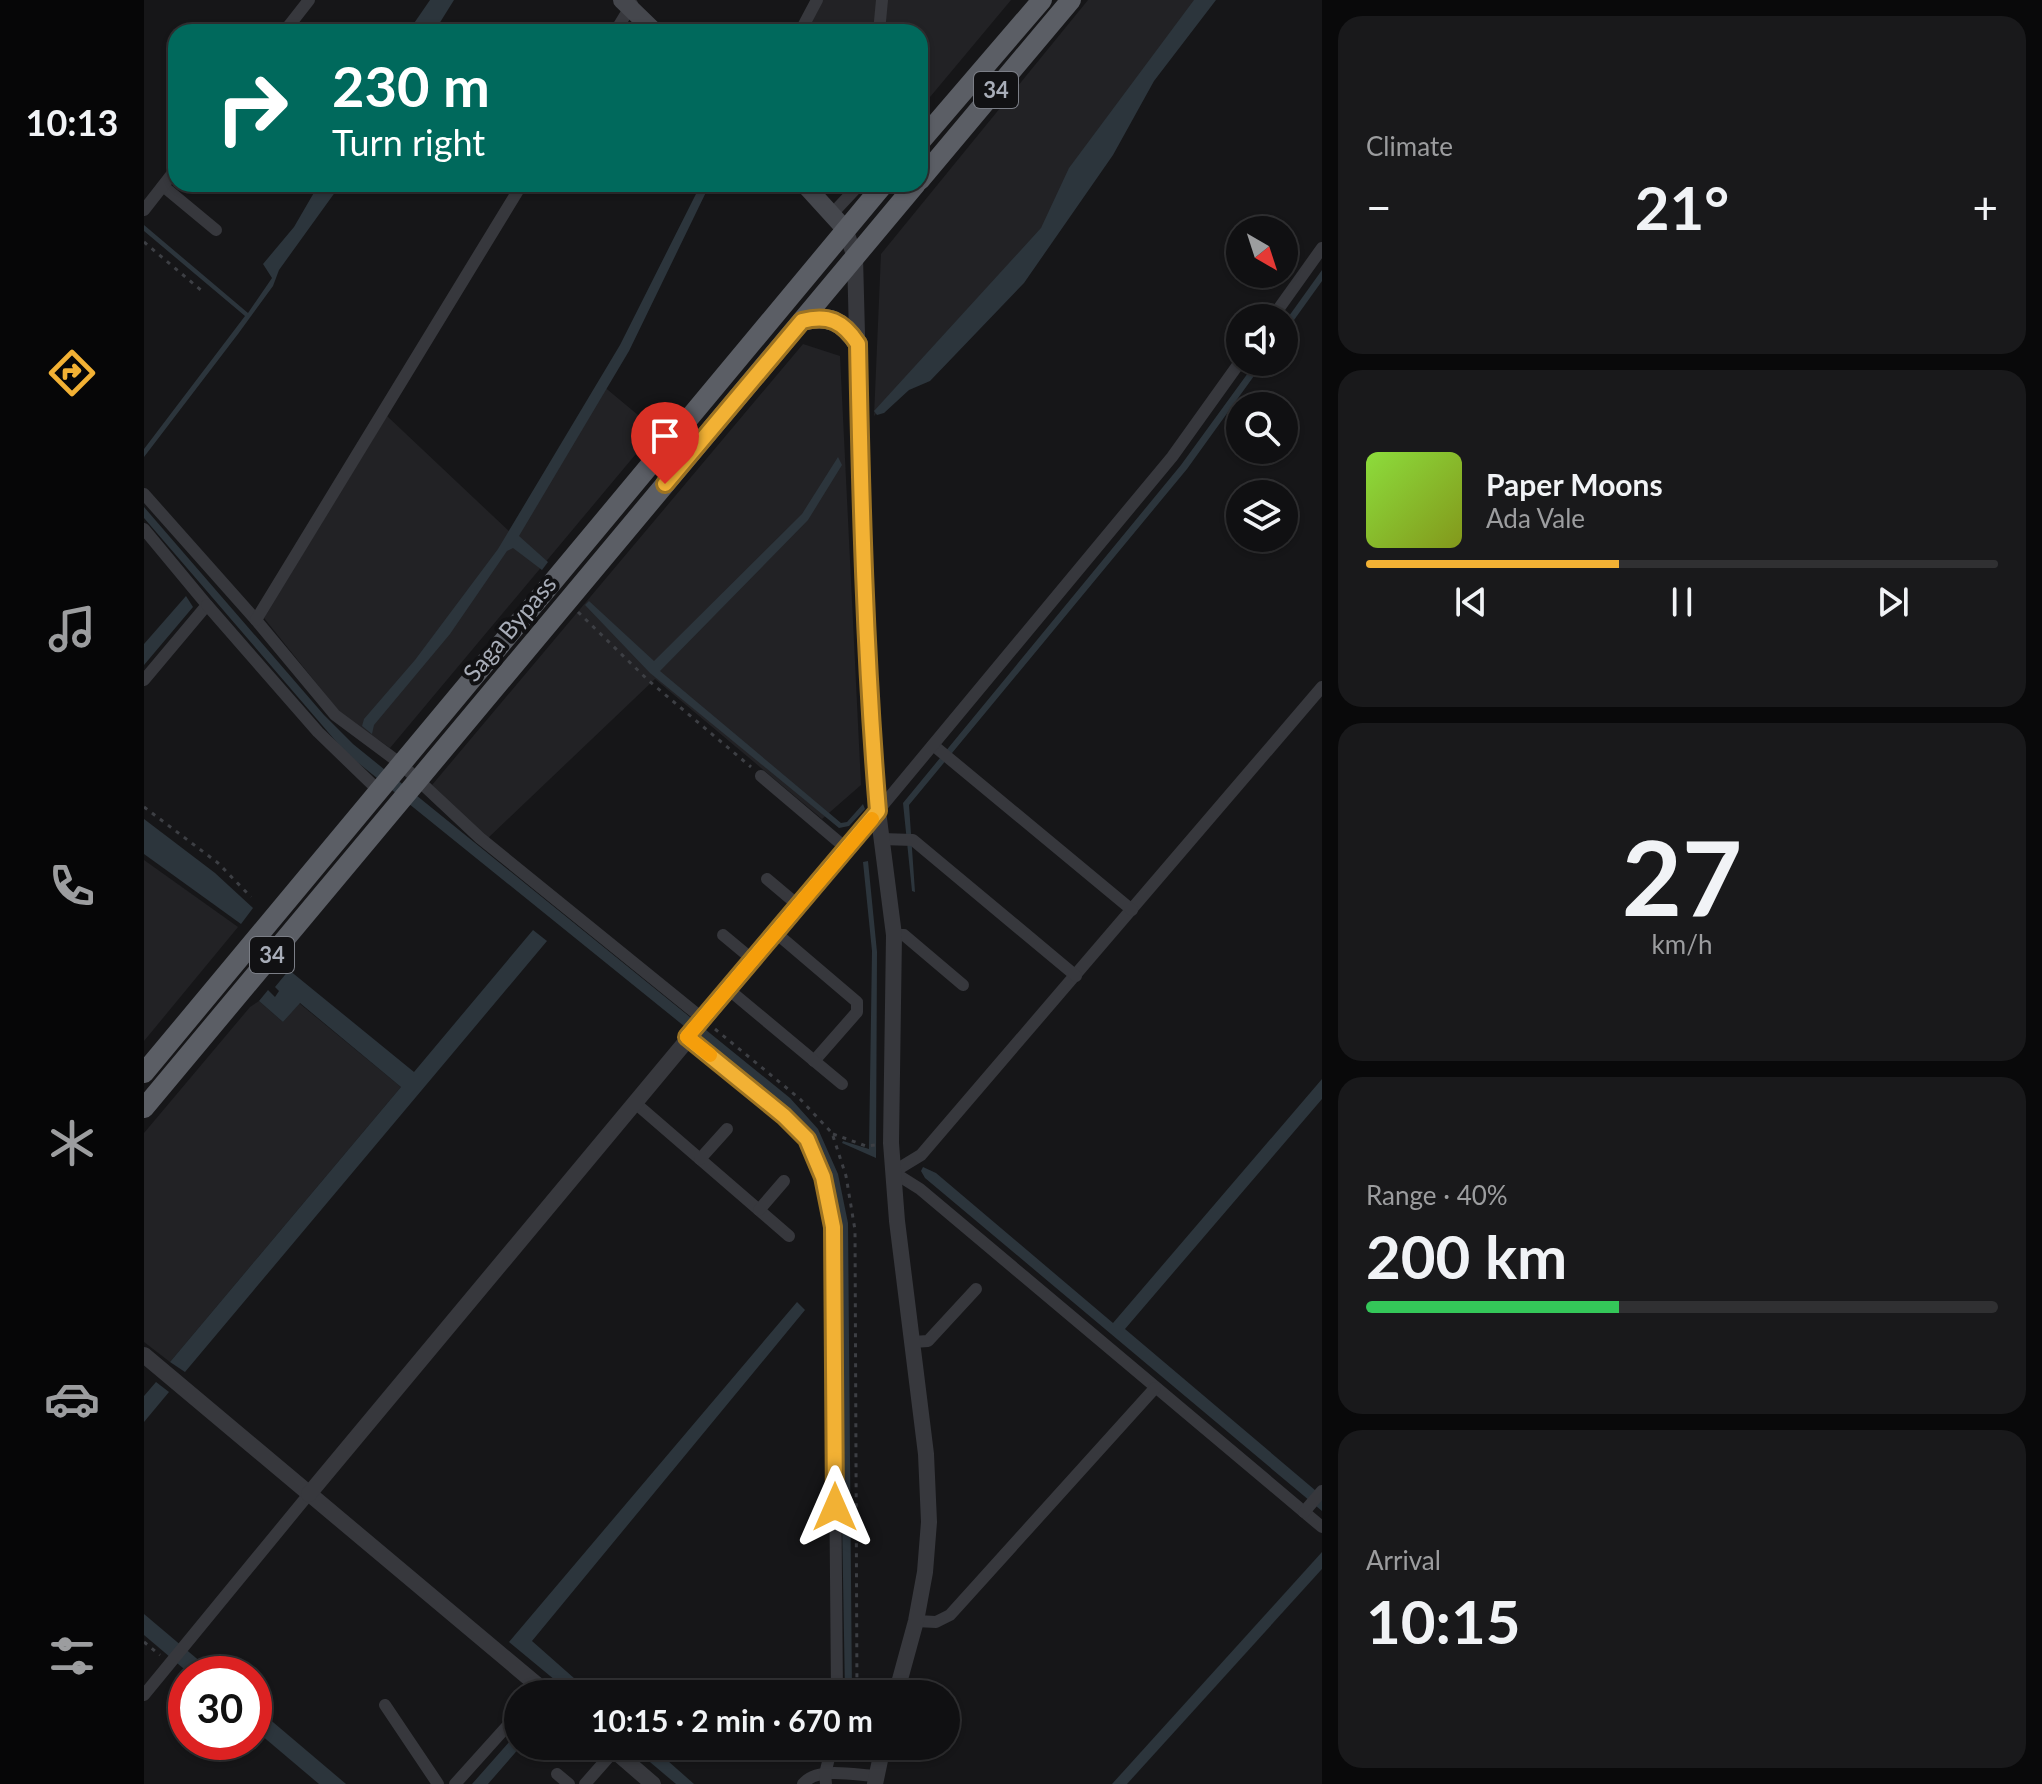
<!DOCTYPE html>
<meta charset="utf-8">
<style>
body{margin:0;font-family:Lato,sans-serif;background:#19191b;color:#f1f3f6;height:100vh;display:flex;flex-direction:column;font-size:30px;white-space:nowrap}
*{box-sizing:border-box;margin:0}
p{font-size:26px;color:#9c9d9f}
.icon{flex:none;width:44px;height:44px;fill:none;stroke:currentColor;stroke-width:2;stroke-linecap:round;stroke-linejoin:round}
.map{position:relative;flex:1;overflow:hidden}
.drawer{display:flex;flex-direction:column;gap:16px;padding:16px;background:#09090a;width:720px}
.drawer>*{flex:none}
.hud{position:absolute;left:24px;top:24px;width:760px;height:168px;border-radius:24px;box-shadow:0 2px 6px #0004,0 0 0 2px #303032;background:#00695c;color:#fff;overflow:hidden}
.needle{width:52px;rotate:141deg}
.buttons{position:absolute;left:1082px;top:216px;display:grid;gap:16px}
.buttons a{display:grid;place-items:center;width:72px;height:72px;border-radius:50%;background:#101012;box-shadow:0 2px 6px #0004,0 0 0 2px #303032;font-size:40px}
.speed{position:absolute;left:24px;top:1656px;display:flex;gap:16px;font-size:40px;font-weight:700;text-align:center}
.speed>*{display:grid;place-content:center;width:104px;height:104px;border-radius:50%;background:#101012;box-shadow:0 2px 6px #0004,0 0 0 2px #303032;line-height:1}
.speed .limit{border:12px solid #d22;background:#fff;color:#111}
.pin{position:absolute;display:grid;place-items:center;width:68px;height:68px;color:#fff;margin:-82px -34px;border-radius:50% 50% 50% 0;rotate:-45deg;box-shadow:0 0 8px #0007}
.pin .icon{rotate:45deg}
.me{position:absolute;width:88px;margin:-44px;rotate:0deg;stroke-linejoin:round;filter:drop-shadow(0 0 6px #0008)}
.turn{display:flex;align-items:center;gap:28px;height:168px;padding:0 32px;font-size:36px}
.turn .icon{width:104px;height:104px;stroke-width:2.5}
.turn b{display:block;font-size:56px;line-height:68px}
.big{font-size:60px;font-weight:700;line-height:1.1}
.drawer .widget{flex:1;display:flex;flex-direction:column;justify-content:center;gap:12px;min-width:0;padding:0 28px;border-radius:24px;background:#19191b}
.drawer .dial{align-items:center;gap:0}
.dial b{font-size:104px;line-height:1}
.song{display:flex;align-items:center;gap:24px}
.cover{width:96px;height:96px;border-radius:12px;background:linear-gradient(135deg,hsl(90 70% 55%),hsl(70 70% 35%))}
.played{height:8px;border-radius:4px;background:linear-gradient(90deg,#f2b134 40%,#303032 40%)}
.keys{display:flex;justify-content:space-around;direction:ltr}
.heat{display:flex;justify-content:space-between;align-items:center;font-size:44px;direction:ltr}
.charge{height:12px;border-radius:6px;background:linear-gradient(90deg,#34c759 40%,#303032 0)}
.trip{position:absolute;left:360px;top:1680px;width:456px;height:80px;border-radius:40px;background:#101012;box-shadow:0 2px 6px #0004,0 0 0 2px #303032;font-weight:700;line-height:80px;text-align:center}
main{display:flex;flex:1;min-height:0}
.tab-bar{display:flex;flex-direction:column;width:144px;justify-content:space-around;align-items:center;background:#060607;color:#9c9d9f}
.tab-bar .icon{width:56px;height:56px}
.tab-bar .current{color:#f2b134}
.tab-bar b{font-size:36px;color:#f1f3f6}
.map>svg:first-child{display:block}
.built{fill:#222225}
.water{fill:#2c353c}
.lines{fill:none;stroke-linecap:round;stroke-linejoin:round}
.path{stroke:#3d3f44;stroke-width:3;stroke-dasharray:4 6;stroke-linecap:butt}
.minor{stroke:#37383d;stroke-width:12}
.tertiary{stroke:#37383d;stroke-width:16}
.secondary{stroke:#45474d;stroke-width:18}
.trunk{stroke:#5b5e65;stroke-width:20}
.route-casing{stroke:#9d7322;stroke-width:20}
.route{stroke:#f2b134;stroke-width:14}
.slow{stroke:#f59e0b;stroke-width:14}
.labels{text-anchor:middle;stroke-width:8;stroke-linejoin:round;paint-order:stroke}
.shield{fill:#111113;stroke:#7b7e86;stroke-width:2}
.shield-label{font-size:22px;font-weight:bold;fill:#a8adb8}
.street-label{font-size:24px;fill:#a8adb8;stroke:#111113}
</style>
<main>
<nav class="tab-bar">
<b>10:13</b>
<svg class="icon current" aria-label="directions" viewBox="0 0 24 24"><path d="M12 3l9 9-9 9-9-9zM9 14v-3h6M13 9l2 2-2 2"/></svg>
<svg class="icon" aria-label="music" viewBox="0 0 24 24"><path d="M9 18V5l10-2v13"/><circle cx="6" cy="18" r="3"/><circle cx="16" cy="16" r="3"/></svg>
<svg class="icon" aria-label="phone" viewBox="0 0 24 24"><path d="M5 4h4l2 5-3 2q2 4 5 5l2-3 5 2v4C11 20 4 13 5 4z"/></svg>
<svg class="icon" aria-label="climate" viewBox="0 0 24 24"><path d="M12 3v18M4 7l16 10M4 17L20 7"/></svg>
<svg class="icon" aria-label="car" viewBox="0 0 24 24"><path d="M5 17H2v-5l4-1 3-4h7l3 4 3 1v5h-3M9 17h6M6 11h13"/><circle cx="7" cy="17" r="2"/><circle cx="17" cy="17" r="2"/></svg>
<svg class="icon" aria-label="filters" viewBox="0 0 24 24"><path d="M4 7h16M4 17h16"/><circle cx="9" cy="7" r="2"/><circle cx="15" cy="17" r="2"/></svg>
</nav>
<div class="map">
<svg width="1178" height="1784" viewBox="0 0 1178 1784">
<rect width="100%" height="100%" fill="#161618"/>
<!-- built -->
<g class="built">
<polygon points="679,0 867,0 776,109 776,32 662,32"/>
<polygon points="944,0 1057,0 903,228 730,416 737,254"/>
<polygon points="659,344 696,356 717,785 678,819 511,679 343,839 288,785"/>
<polygon points="458,385 512,430 246,748 197,714 120,618 243,416 368,534"/>
<polygon points="0,860 94,927 0,1041"/>
<polygon points="115,1001 139,1022 155,1003 257,1087 26,1362 0,1342 0,1133 106,1007"/>
</g>
<!-- water -->
<g class="water">
<polygon points="286,0 310,0 290,32 264,32"/>
<polygon points="1050,0 1072,0 1010,81 969,155 880,283 786,381 765,390 740,413 733,415 730,411 897,228 925,168"/>
<polygon points="175,184 197,184 135,270 129,286 94,334 0,457 0,449 101,316 0,231 0,225 104,313 128,278 119,264 150,227"/>
<polygon points="557,184 566,184 485,351 375,536 404,562 398,570 369,548 363,551 306,634 230,725 228,734 218,726 220,719 271,660 354,549 476,345"/>
<polygon points="1178,270 1178,281 1140,334 1140,323"/>
<polygon points="1112,362 1120,362 1043,469 765,805 771,892 768,891 759,803 1037,465"/>
<polygon points="694,457 698,465 664,520 516,671 697,823 703,822 719,804 721,809 705,826 695,828 506,673 441,605 445,601 510,661 658,514"/>
<polygon points="0,507 180,715 209,744 646,1098 674,1129 694,1174 704,1223 708,1694 701,1694 693,1224 664,1133 639,1106 202,753 0,518"/>
<polygon points="42,596 49,607 0,665 0,644"/>
<polygon points="0,819 71,873 109,908 97,924 0,854"/>
<polygon points="724,861 733,952 732,1158 698,1143 699,1141 725,1149 728,951 719,862"/>
<polygon points="389,930 403,941 41,1372 26,1362 257,1087 156,1003 139,1022 115,1001 124,990 131,997 135,991 131,987 145,970 270,1072"/>
<polygon points="1178,1079 1178,1099 981,1329 1178,1496 1178,1511 781,1178 777,1171 779,1167 792,1173 969,1323"/>
<polygon points="653,1302 661,1310 388,1641 448,1694 427,1694 421,1689 418,1693 414,1689 417,1685 365,1642"/>
<polygon points="12,1382 25,1392 0,1422 0,1396"/>
<polygon points="1178,1552 1178,1569 983,1784 968,1784"/>
<polygon points="0,1614 71,1674 46,1674 0,1635"/>
<polygon points="110,1706 202,1784 175,1784 110,1729"/>
<polygon points="374,1732 374,1746 377,1746 344,1784 328,1784"/>
<polygon points="487,1746 507,1746 550,1784 532,1784"/>
</g>
<g class="lines">
<!-- path -->
<g class="path">
<polyline points="0,242 58,291"/>
<polyline points="434,612 505,681 607,767"/>
<polyline points="0,807 74,863 107,897"/>
<polyline points="571,1029 656,1099 688,1133 702,1176 711,1230 713,1694"/>
<polyline points="689,1134 722,1146 731,1145"/>
<polyline points="0,1642 16,1655"/>
<polyline points="711,1760 712,1746"/>
</g>
<!-- minor -->
<g class="minor">
<polyline points="140,32 165,0"/>
<polyline points="471,32 488,4"/>
<polyline points="656,32 673,0"/>
<polyline points="735,32 738,0"/>
<polyline points="19,186 72,230"/>
<polyline points="0,210 32,169"/>
<polyline points="688,214 716,184"/>
<polyline points="1128,318 1178,248"/>
<polyline points="0,494 112,620 191,715 257,764 336,838 559,1019"/>
<polyline points="0,529 63,605 0,680"/>
<polyline points="63,605 174,732 235,791"/>
<polyline points="112,620 378,184"/>
<polyline points="1178,687 777,1155 749,1172 776,1189 1178,1527"/>
<polyline points="789,745 988,910"/>
<polyline points="617,776 703,849"/>
<polyline points="734,811 1028,457 1096,362"/>
<polyline points="738,839 769,840 932,976"/>
<polyline points="623,879 655,906"/>
<polyline points="632,933 713,1002 713,1012 670,1061"/>
<polyline points="579,935 609,960"/>
<polyline points="750,935 760,935 819,985"/>
<polyline points="584,989 698,1084"/>
<polyline points="543,1037 640,1116 663,1139 679,1177 689,1227 693,1694"/>
<polyline points="490,1102 645,1236"/>
<polyline points="556,1159 583,1129"/>
<polyline points="615,1210 640,1181"/>
<polyline points="769,1342 784,1341 832,1289"/>
<polyline points="1160,1512 1178,1491"/>
<polyline points="772,1621 792,1622 806,1615 1011,1388"/>
<polyline points="0,1695 165,1494"/>
<polyline points="241,1705 294,1784"/>
<polyline points="413,1774 425,1784"/>
<polyline points="311,1784 374,1714"/>
<polyline points="441,1784 470,1751"/>
<path d="M659,1784c14,-18 52,-9 72,-8"/>
<polyline points="682,1784 681,1774 688,1746"/>
</g>
<!-- tertiary -->
<g class="tertiary">
<polyline points="701,229 711,257 719,567 727,720 734,811 750,935 747,1143 753,1221 782,1454 785,1522 781,1572 772,1621 752,1694"/>
<polyline points="0,1355 404,1694"/>
<polyline points="165,1494 734,811"/>
<polyline points="465,1746 509,1784"/>
<polyline points="731,1784 739,1746"/>
</g>
<!-- secondary -->
<g class="secondary">
<polyline points="478,0 511,32"/>
<polyline points="660,184 701,229"/>
</g>
<!-- trunk -->
<g class="trunk">
<polyline points="776,142 898,0"/>
<polyline points="776,180 927,0"/>
<path d="M658,321c26,-7 41,0 56,23"/>
<polyline points="0,1073 740,184"/>
<polyline points="0,1108 772,184"/>
</g>
</g>
<g class="lines">
<defs>
<path id="route" d="M521,484l137,-163c26,-7 41,0 56,23 3,156 7,311 20,467l-191,226 97,79 23,23 16,38 10,50 2,280"/>
</defs>
<!-- route casing -->
<use href="#route" class="route-casing"/>
<!-- route -->
<use href="#route" class="route"/>
<!-- slow -->
<polyline class="slow" points="566,1055 543,1037 728,819"/>
</g>
<g class="labels">
<!-- shield labels -->
<g class="shield">
<rect x="830" y="72" width="44" height="36" rx="6"/>
<rect x="106" y="937" width="44" height="36" rx="6"/>
</g>
<g class="shield-label">
<text x="852" y="98">34</text>
<text x="128" y="963">34</text>
</g>
<!-- street labels -->
<g class="street-label">
<text transform="translate(366 629) rotate(-50)" y="8">Saga Bypass</text>
</g>
</g>
</svg>
<div class="buttons">
<a><svg class="needle" viewBox="-14 -14 28 28"><path d="M0-13l5 13h-10z" fill="#e53935"/><path d="M0 13l5-13h-10z" fill="#9c9d9f"/></svg></a>
<a><svg class="icon" aria-label="sound" viewBox="0 0 24 24"><path d="M4 9h4l5-4v14l-5-4H4zM17 9q2 3 0 6"/></svg></a>
<a><svg class="icon" aria-label="search" viewBox="0 0 24 24"><circle cx="10" cy="10" r="6"/><path d="M15 15l6 6"/></svg></a>
<a><svg class="icon" aria-label="layers" viewBox="0 0 24 24"><path d="M12 4l9 5-9 5-9-5zM3 14l9 5 9-5"/></svg></a>
</div>
<div class="speed"><div class="limit">30</div></div>
<div class="pin" style="left:521px;top:484px;background:#d93025"><svg class="icon" aria-label="arrive" viewBox="0 0 24 24"><path d="M6 21V4h12l-3 4 3 4H6"/></svg></div>
<svg class="me" style="left:691px;top:1507px" viewBox="-20 -20 40 40"><path d="M0-17L14 15 0 8-14 15z" fill="#f2b134" stroke="#fff" stroke-width="4"/></svg>
<div class="trip">10:15 · 2 min · 670 m</div>
<div class="hud">
<div class="turn"><svg class="icon" aria-label="right" viewBox="0 0 24 24"><path d="M7 20v-9h11M14 6l5 5-5 5"/></svg><div><b>230 m</b>Turn right</div></div>
</div>
</div>
<section class="drawer">
<div class="widget"><p>Climate</p>
<div class="heat"><a>−</a><b class="big">21°</b><a>+</a></div>
</div>
<div class="widget">
<div class="song"><i class="cover"></i><div><b>Paper Moons</b><p>Ada Vale</p></div></div>
<div class="played"></div>
<div class="keys"><svg class="icon" aria-label="previous" viewBox="0 0 24 24"><path d="M18 5L8 12l10 7zM5 5v14"/></svg><svg class="icon" aria-label="pause" viewBox="0 0 24 24"><path d="M8 5v14M16 5v14"/></svg><svg class="icon" aria-label="next" viewBox="0 0 24 24"><path d="M6 5l10 7-10 7zM19 5v14"/></svg></div>
</div>
<div class="widget dial"><b>27</b><p>km/h</p></div>
<div class="widget"><p>Range · 40%</p><b class="big">200 km</b><div class="charge"></div></div>
<div class="widget"><p>Arrival</p><b class="big">10:15</b></div>
</section>
</main>
